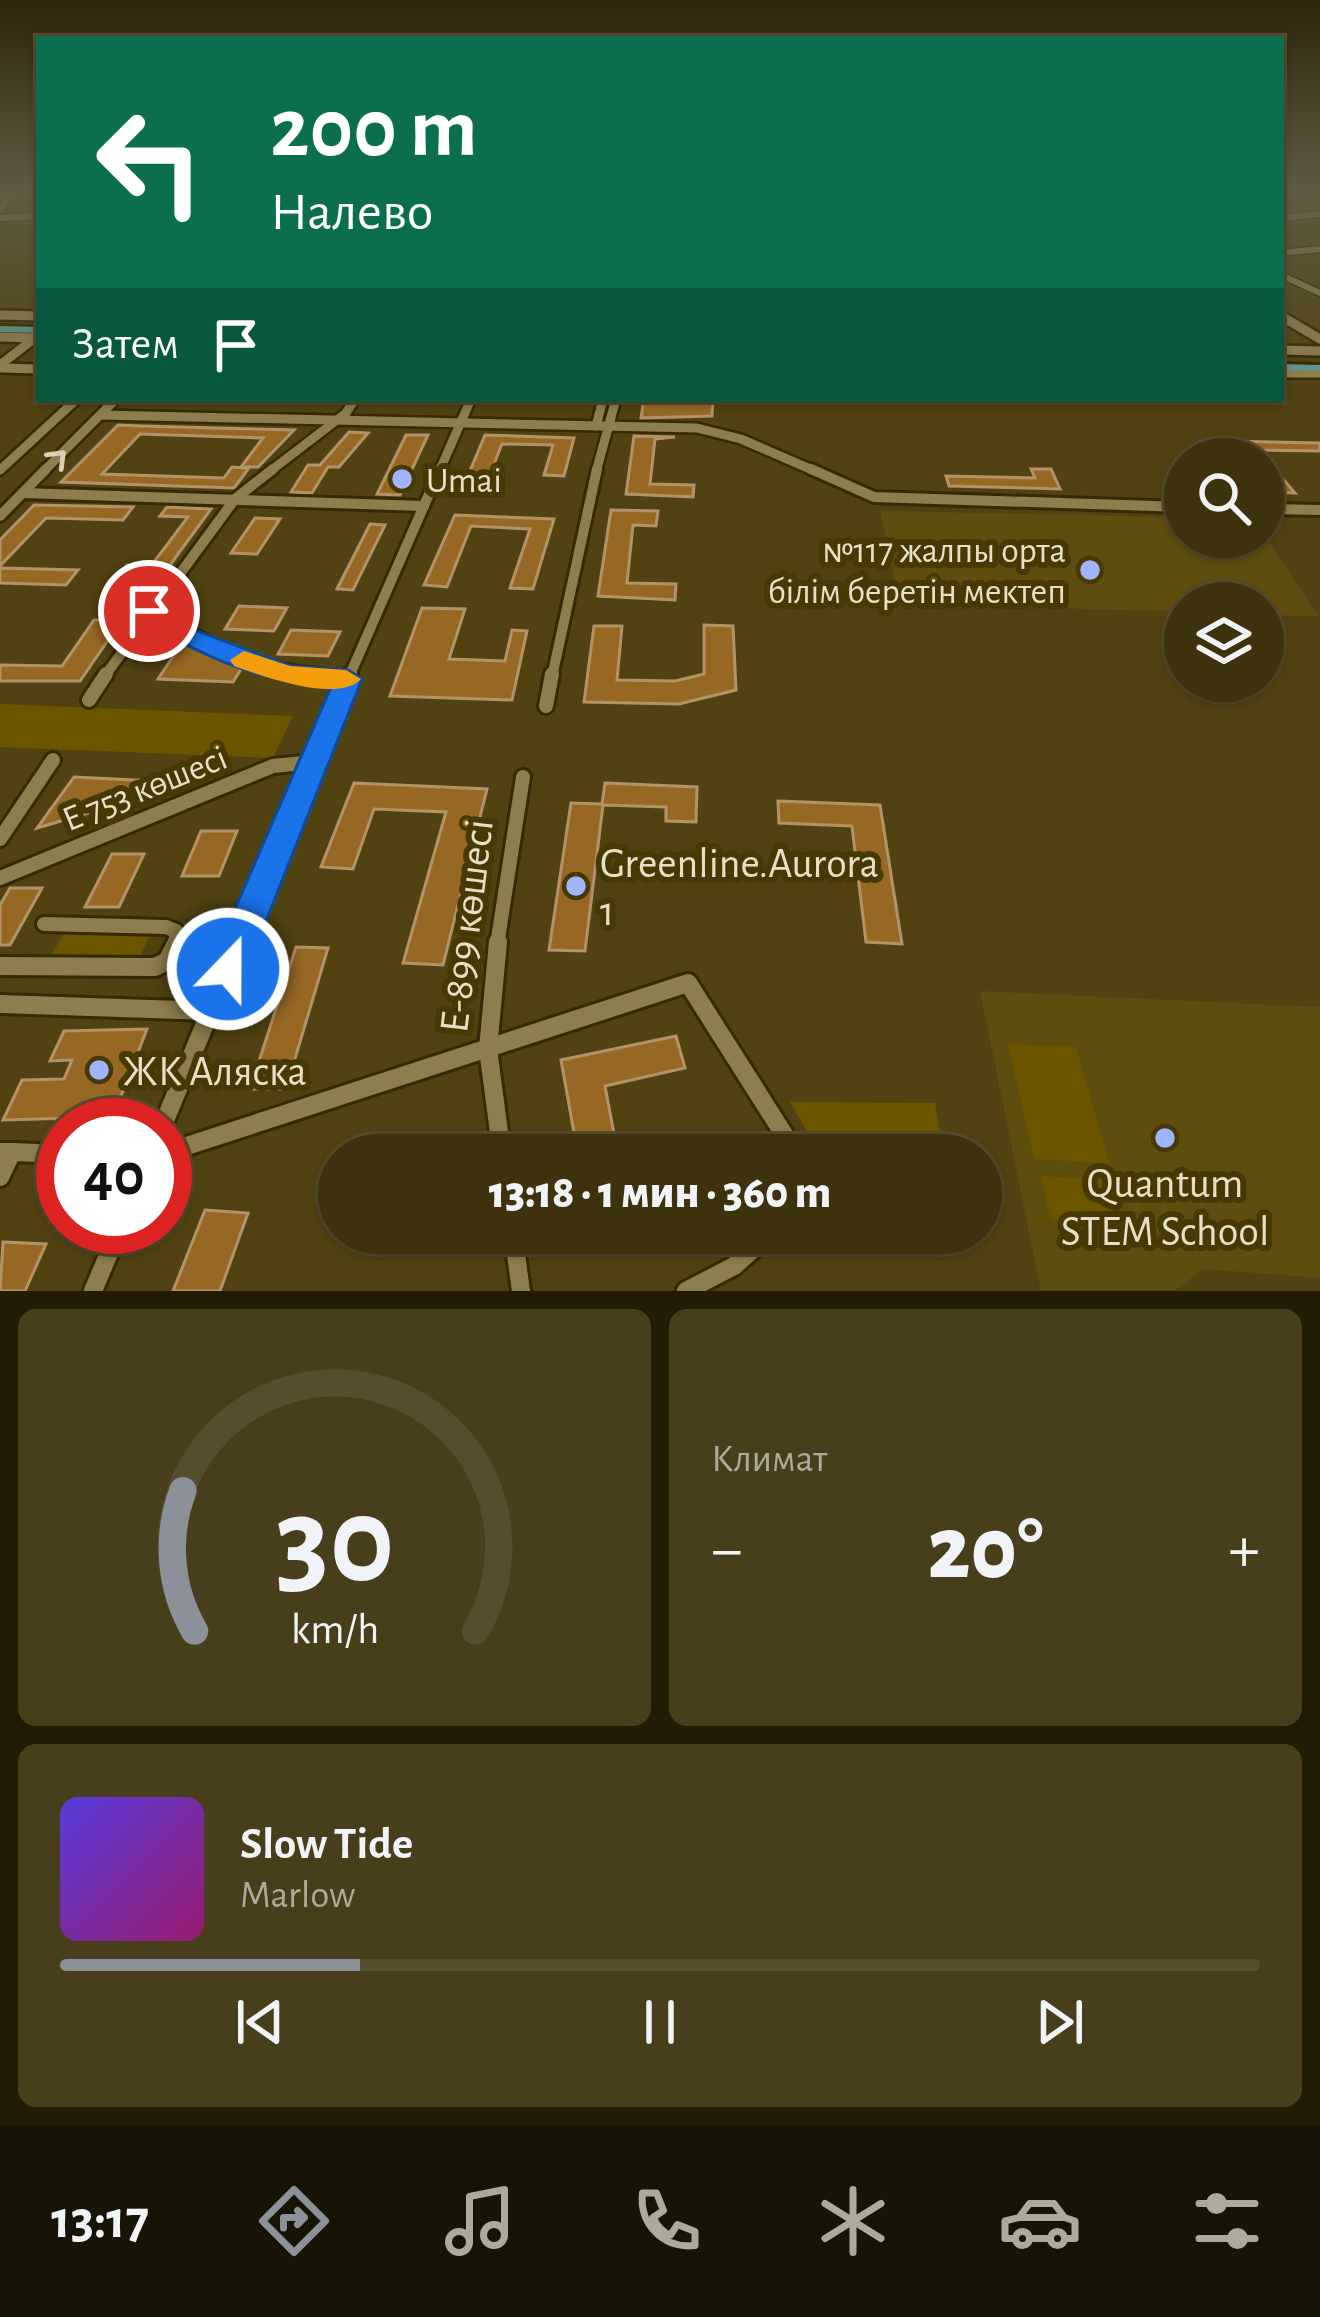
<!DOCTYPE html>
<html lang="ru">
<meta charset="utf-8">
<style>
body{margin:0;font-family:"Alegreya Sans",sans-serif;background:#483e1b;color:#f1f3f6;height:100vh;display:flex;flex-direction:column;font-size:45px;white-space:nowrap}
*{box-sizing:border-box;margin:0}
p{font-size:39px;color:#adaa9d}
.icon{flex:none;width:66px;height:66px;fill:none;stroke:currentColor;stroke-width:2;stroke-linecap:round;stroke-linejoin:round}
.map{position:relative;height:1291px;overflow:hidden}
.panel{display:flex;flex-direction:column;gap:18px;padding:18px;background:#221c07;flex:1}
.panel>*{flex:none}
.guide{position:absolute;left:36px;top:36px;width:1248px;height:366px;border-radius:0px;box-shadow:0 3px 9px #0004,0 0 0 3px #564d2e;background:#0b6e4f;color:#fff;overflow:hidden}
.buttons{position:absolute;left:1164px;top:438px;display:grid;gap:24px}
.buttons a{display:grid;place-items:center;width:120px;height:120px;border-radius:50%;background:#3d320d;box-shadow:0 3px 9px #0004,0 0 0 3px #564d2e;font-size:60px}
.speed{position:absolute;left:36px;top:1098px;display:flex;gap:24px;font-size:60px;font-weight:700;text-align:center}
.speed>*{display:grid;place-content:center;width:156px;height:156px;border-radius:50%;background:#3d320d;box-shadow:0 3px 9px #0004,0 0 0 3px #564d2e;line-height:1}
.speed .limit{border:18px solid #d22;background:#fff;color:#111}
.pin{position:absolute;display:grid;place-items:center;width:102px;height:102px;color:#fff;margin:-51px;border:6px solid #fff;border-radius:50%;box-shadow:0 3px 12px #0007}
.me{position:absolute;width:132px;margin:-66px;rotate:22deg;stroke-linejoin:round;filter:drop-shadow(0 0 9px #0008)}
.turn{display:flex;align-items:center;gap:42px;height:252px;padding:0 36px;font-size:54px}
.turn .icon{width:156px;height:156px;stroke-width:2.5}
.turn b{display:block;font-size:84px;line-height:102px}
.then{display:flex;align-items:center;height:114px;padding:0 36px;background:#0003;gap:24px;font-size:45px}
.big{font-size:90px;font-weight:800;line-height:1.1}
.panel .card{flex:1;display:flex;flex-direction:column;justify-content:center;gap:18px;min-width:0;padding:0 42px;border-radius:18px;background:#483e1b}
.panel .dial{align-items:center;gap:0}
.dial svg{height:312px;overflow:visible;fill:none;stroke:#564d2e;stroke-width:7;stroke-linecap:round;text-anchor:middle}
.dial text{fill:#f1f3f6;stroke:none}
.song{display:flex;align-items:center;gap:36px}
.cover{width:144px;height:144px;border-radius:18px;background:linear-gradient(135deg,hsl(250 70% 55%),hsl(320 70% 35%))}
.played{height:12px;border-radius:6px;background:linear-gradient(90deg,#8c9099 25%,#564d2e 25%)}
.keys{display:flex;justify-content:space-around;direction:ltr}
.heat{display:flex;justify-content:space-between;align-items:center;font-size:66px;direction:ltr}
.panel .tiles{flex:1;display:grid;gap:18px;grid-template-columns:1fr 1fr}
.card:last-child{grid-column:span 2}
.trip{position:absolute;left:318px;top:1134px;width:684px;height:120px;border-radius:60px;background:#3d320d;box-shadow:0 3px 9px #0004,0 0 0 3px #564d2e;font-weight:800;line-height:120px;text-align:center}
.tab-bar{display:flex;height:192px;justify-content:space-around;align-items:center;background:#181405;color:#adaa9d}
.tab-bar .icon{width:84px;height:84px}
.tab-bar .current{color:#8c9099}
.tab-bar b{font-size:54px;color:#f1f3f6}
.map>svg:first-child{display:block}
.built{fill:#5d4d0f}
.green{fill:#6b5600}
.building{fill:#966824;stroke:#b39268;stroke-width:3}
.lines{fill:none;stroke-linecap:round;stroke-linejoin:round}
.minor-far4-casing{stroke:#342a03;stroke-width:9}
.minor-far3-casing{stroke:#342a03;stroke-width:14}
.minor-far2-casing{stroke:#342a03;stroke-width:16}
.minor-far1-casing{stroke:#342a03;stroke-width:20}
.minor-casing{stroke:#342a03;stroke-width:24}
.major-casing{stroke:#342a03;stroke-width:6}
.minor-far4{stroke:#8d7e4d;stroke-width:6}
.minor-far3{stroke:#8d7e4d;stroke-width:9}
.minor-far2{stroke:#8d7e4d;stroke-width:10}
.minor-far1{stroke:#8d7e4d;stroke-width:14}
.minor{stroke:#8d7e4d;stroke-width:18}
.major{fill:#62948c;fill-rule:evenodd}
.oneway{stroke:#dad1b4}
.route{fill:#1a73e8;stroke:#114b97;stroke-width:3}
.slow{fill:#f59e0b}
.poi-dot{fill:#a0b3fd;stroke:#473903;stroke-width:4.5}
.labels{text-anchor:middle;stroke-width:12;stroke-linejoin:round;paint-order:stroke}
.poi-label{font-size:36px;fill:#e7e0c6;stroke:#473903;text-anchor:start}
.street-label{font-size:36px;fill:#e7e0c6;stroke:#473903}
.near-poi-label{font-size:42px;fill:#e7e0c6;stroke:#473903;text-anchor:start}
.near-street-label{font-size:42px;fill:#e7e0c6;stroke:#473903}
</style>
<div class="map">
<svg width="1320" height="1291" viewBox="0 0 1320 1291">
<rect width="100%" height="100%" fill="#514311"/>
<!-- built -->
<g class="built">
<polygon points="880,511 1185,517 1185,537 1263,537 1263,533 1318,616 1263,615 1263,603 1185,603 1185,612 900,603"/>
<polygon points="980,991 1320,1007 1320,1278 1203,1269 1175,1291 1041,1291"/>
</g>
<!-- green -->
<g class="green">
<polygon points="0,704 293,716 273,758 0,747"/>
<polygon points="64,933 149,937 137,962 49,959"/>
<polygon points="1008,1044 1076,1047 1109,1163 1034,1159"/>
<polygon points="790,1102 935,1103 944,1155 821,1155"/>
<polygon points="1041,1176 1109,1180 1121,1223 1050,1219"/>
</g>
<!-- building -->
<g class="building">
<polygon points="644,399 713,401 712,416 641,418"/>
<polygon points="118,425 142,426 294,430 258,467 241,467 263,438 140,434 102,474 224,478 232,467 249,468 234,488 61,482"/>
<polygon points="349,432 368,433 339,467 328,467 312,493 291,492 308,465 320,465"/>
<polygon points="406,435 428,435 400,495 377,494"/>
<polygon points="485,435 574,438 564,476 544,475 553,445 502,444 490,474 469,473"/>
<polygon points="634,436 675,437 655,439 650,484 694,485 693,497 626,494"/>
<polygon points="1231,441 1320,443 1320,451 1258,450 1295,493 1273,492 1263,481 1263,459 1245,459"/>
<polygon points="1031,469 1051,469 1060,489 949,486 946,476 1035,478"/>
<polygon points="34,505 133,507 123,520 46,518 0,566 0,540"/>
<polygon points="167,507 211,509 157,583 114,582 127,565 151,566 188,517 160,516"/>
<polygon points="611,510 658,511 656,526 633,525 627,583 676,584 675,600 598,596"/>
<polygon points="455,515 554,519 533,589 510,588 530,529 471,526 447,587 424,585"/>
<polygon points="255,518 280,519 257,554 231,553"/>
<polygon points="370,524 385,525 353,590 337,589"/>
<polygon points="0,568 78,570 66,585 0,583"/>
<polygon points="239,606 287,608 274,631 225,629"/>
<polygon points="422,608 465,609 449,659 505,661 512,630 527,631 512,700 390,696"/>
<polygon points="94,620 122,620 80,681 0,681 0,665 62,666"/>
<polygon points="704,625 733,626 736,690 679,704 584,702 594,626 622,626 617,680 675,681 704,674"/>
<polygon points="291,630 340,632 328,656 278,654"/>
<polygon points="184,640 241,669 233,682 158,679"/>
<polygon points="74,777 154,781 147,796 37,828"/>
<polygon points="354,783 487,789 443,965 403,963 446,812 374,809 353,869 321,867"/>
<polygon points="605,783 697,787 696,822 666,821 666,807 603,805 585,951 549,950 571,803 602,804"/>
<polygon points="778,801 880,805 902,944 866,942 852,826 779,823"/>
<polygon points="201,831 237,831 219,876 182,876"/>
<polygon points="112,854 144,854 119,907 85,907"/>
<polygon points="10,888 42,888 10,945 0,945 0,905"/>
<polygon points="296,947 328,948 286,1089 250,1089"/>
<polygon points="147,1029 113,1117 3,1120 22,1080 64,1079 72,1060 50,1061 64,1031"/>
<polygon points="676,1036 685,1068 605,1086 618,1155 578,1155 561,1060"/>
<polygon points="205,1210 248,1213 220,1291 173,1291"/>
<polygon points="3,1242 46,1244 25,1291 0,1291"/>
</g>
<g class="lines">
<defs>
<g id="minor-far4">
<polyline points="0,209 14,192"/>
<polyline points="0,218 39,216"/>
<polyline points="1281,218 1320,214"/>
<polyline points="1281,253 1320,249"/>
<polyline points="1281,275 1320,293"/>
</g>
<g id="minor-far3">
<polyline points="0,315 39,316"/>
<polyline points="1281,316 1320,339"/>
<polyline points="0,337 35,338"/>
<polyline points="1281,350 1320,351"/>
<polyline points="0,365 35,338"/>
<polyline points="0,368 39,369"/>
<polyline points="1281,373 1320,373"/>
<polyline points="101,415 697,428 741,439 817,472"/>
<polyline points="596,426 603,399"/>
<polyline points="0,470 77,399"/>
<polyline points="43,472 116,399"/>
<polyline points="269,472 346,413 355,399"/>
<polyline points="439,472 471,399"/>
<polyline points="596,472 616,399"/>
</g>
<g id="minor-far2">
<polyline points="811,469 874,497 1185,507"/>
<polyline points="23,493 424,506"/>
<polyline points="1263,509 1320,510"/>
<polyline points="0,516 46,469"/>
<polyline points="149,611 244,660 319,677"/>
<polyline points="104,677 235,499 273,469"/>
<polyline points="349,677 440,469"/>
<polyline points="552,677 597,469"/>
</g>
<g id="minor-far1">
<polyline points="298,674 348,679"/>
<polyline points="89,700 106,674"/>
<polyline points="546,706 552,674"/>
<polyline points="0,839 53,760"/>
<polyline points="0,878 273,766 313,762"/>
<polyline points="44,924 166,927 176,931 176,945"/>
<polyline points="238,945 350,674"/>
<polyline points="497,945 523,777"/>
</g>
<g id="minor">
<polyline points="498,942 488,1049 502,1155"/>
<polyline points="0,966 155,967 167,961 177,942"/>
<polyline points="0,1004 210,1011"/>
<polyline points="163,1125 239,942"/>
<polyline points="0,1152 12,1152 0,1177"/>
<polyline points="12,1152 63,1154"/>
<polyline points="165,1153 688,983 797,1155"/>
<polyline points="513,1233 521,1291"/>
<polyline points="93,1291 120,1227"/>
<polyline points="686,1291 734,1266 771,1233"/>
</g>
<g id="major">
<polygon points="0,326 39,327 39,333 0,332"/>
<polygon points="1281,364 1320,365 1320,371 1281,370"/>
</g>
</defs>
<!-- minor-far4 casing -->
<use href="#minor-far4" class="minor-far4-casing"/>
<!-- minor-far3 casing -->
<use href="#minor-far3" class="minor-far3-casing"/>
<!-- minor-far2 casing -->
<use href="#minor-far2" class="minor-far2-casing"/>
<!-- minor-far1 casing -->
<use href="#minor-far1" class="minor-far1-casing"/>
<!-- minor casing -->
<use href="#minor" class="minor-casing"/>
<!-- major casing -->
<use href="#major" class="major-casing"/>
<!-- minor-far4 -->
<use href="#minor-far4" class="minor-far4"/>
<!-- minor-far3 -->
<use href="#minor-far3" class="minor-far3"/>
<!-- minor-far2 -->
<use href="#minor-far2" class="minor-far2"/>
<!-- minor-far1 -->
<use href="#minor-far1" class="minor-far1"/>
<!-- minor -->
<use href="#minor" class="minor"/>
<!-- major -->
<use href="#major" class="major"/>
</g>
<!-- one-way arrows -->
<defs><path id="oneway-chevron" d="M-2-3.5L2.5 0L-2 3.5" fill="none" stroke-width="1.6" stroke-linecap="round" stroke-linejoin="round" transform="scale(3)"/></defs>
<use class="oneway" href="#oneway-chevron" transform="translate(58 458) rotate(-45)"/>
<!-- sky -->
<linearGradient id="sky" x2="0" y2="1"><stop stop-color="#2d2509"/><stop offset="0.51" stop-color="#5f5b43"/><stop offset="1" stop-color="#5f5b43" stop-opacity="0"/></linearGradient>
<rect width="1320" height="373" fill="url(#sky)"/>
<!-- route -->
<path class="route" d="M149,603l48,28 94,35 57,4 14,9 -115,290 -6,12 -13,5 -14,-5 -5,-12 122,-282c-69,-4 -134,-32 -191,-70l-4,-6z"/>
<!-- slow -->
<path class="slow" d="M244,651l46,15 56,4 15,9c-23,25 -99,-3 -127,-13l-4,-6z"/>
<!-- markers -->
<g class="poi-dot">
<circle cx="402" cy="479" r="12"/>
<circle cx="1090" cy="570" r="12"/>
<circle cx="576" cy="886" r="12"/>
<circle cx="99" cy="1070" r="12"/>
<circle cx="1165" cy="1138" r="12"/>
</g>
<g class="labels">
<!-- poi labels -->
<g class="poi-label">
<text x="426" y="492">Umai</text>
<text x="1066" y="562" text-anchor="end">№117 жалпы орта<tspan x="1066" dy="41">білім беретін мектеп</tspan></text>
</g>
<!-- street labels -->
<g class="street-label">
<text transform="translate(144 787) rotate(-22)" y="13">Е 753 көшесі</text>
</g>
<!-- near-poi labels -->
<g class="near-poi-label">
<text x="600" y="877">Greenline.Aurora<tspan x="600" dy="48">1</tspan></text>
<text x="123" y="1085">ЖК Аляска</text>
<text x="1165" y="1197" text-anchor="middle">Quantum<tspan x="1165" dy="48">STEM School</tspan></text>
</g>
<!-- near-street labels -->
<g class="near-street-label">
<text transform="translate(465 926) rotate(-83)" y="15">Е-899 көшесі</text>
</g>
</g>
</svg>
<div class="buttons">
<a><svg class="icon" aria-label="search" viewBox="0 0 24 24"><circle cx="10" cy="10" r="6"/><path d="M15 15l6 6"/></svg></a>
<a><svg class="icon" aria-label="layers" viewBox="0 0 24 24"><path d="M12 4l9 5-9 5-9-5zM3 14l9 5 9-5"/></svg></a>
</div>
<div class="speed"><div class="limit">40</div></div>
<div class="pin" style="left:149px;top:611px;background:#d93025"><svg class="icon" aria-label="arrive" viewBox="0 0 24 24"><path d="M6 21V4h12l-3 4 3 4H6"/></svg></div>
<svg class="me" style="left:228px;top:969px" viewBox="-20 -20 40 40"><circle r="17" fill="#1a73e8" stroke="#fff" stroke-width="3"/><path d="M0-11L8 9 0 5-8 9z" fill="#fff"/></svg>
<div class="trip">13:18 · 1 мин · 360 m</div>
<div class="guide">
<div class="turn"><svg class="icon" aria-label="left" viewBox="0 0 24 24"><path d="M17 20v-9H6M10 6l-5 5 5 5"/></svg><div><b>200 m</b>Налево</div></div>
<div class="then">Затем<svg class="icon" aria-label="arrive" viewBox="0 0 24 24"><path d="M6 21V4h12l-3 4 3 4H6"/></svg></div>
</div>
</div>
<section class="panel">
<div class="tiles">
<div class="card dial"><svg viewBox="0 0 100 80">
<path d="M14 69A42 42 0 1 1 86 69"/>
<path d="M14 69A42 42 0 0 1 11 33" stroke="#8c9099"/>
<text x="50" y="56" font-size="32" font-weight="700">30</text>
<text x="50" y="72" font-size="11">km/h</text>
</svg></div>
<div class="card"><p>Климат</p>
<div class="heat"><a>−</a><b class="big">20°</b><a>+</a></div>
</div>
<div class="card">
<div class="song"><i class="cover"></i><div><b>Slow Tide</b><p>Marlow</p></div></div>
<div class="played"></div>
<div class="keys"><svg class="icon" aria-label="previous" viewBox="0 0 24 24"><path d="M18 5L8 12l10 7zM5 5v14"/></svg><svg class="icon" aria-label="pause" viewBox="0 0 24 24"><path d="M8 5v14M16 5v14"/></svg><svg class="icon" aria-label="next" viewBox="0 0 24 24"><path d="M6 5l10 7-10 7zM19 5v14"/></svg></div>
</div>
</div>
</section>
<nav class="tab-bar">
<b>13:17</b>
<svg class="icon current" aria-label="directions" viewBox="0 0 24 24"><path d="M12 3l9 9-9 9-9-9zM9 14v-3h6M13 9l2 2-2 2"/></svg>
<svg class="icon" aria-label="music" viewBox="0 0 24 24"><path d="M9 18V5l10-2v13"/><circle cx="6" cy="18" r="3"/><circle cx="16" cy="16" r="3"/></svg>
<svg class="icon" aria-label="phone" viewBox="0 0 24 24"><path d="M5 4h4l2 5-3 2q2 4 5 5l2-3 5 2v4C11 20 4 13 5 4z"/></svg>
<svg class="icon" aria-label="climate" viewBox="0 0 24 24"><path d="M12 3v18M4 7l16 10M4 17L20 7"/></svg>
<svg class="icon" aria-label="car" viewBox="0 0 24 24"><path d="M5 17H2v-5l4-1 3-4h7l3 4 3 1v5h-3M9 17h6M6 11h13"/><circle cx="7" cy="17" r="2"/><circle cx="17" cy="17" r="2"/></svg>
<svg class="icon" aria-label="filters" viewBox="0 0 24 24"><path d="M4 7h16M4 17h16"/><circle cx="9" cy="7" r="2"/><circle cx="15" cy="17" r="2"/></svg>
</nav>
